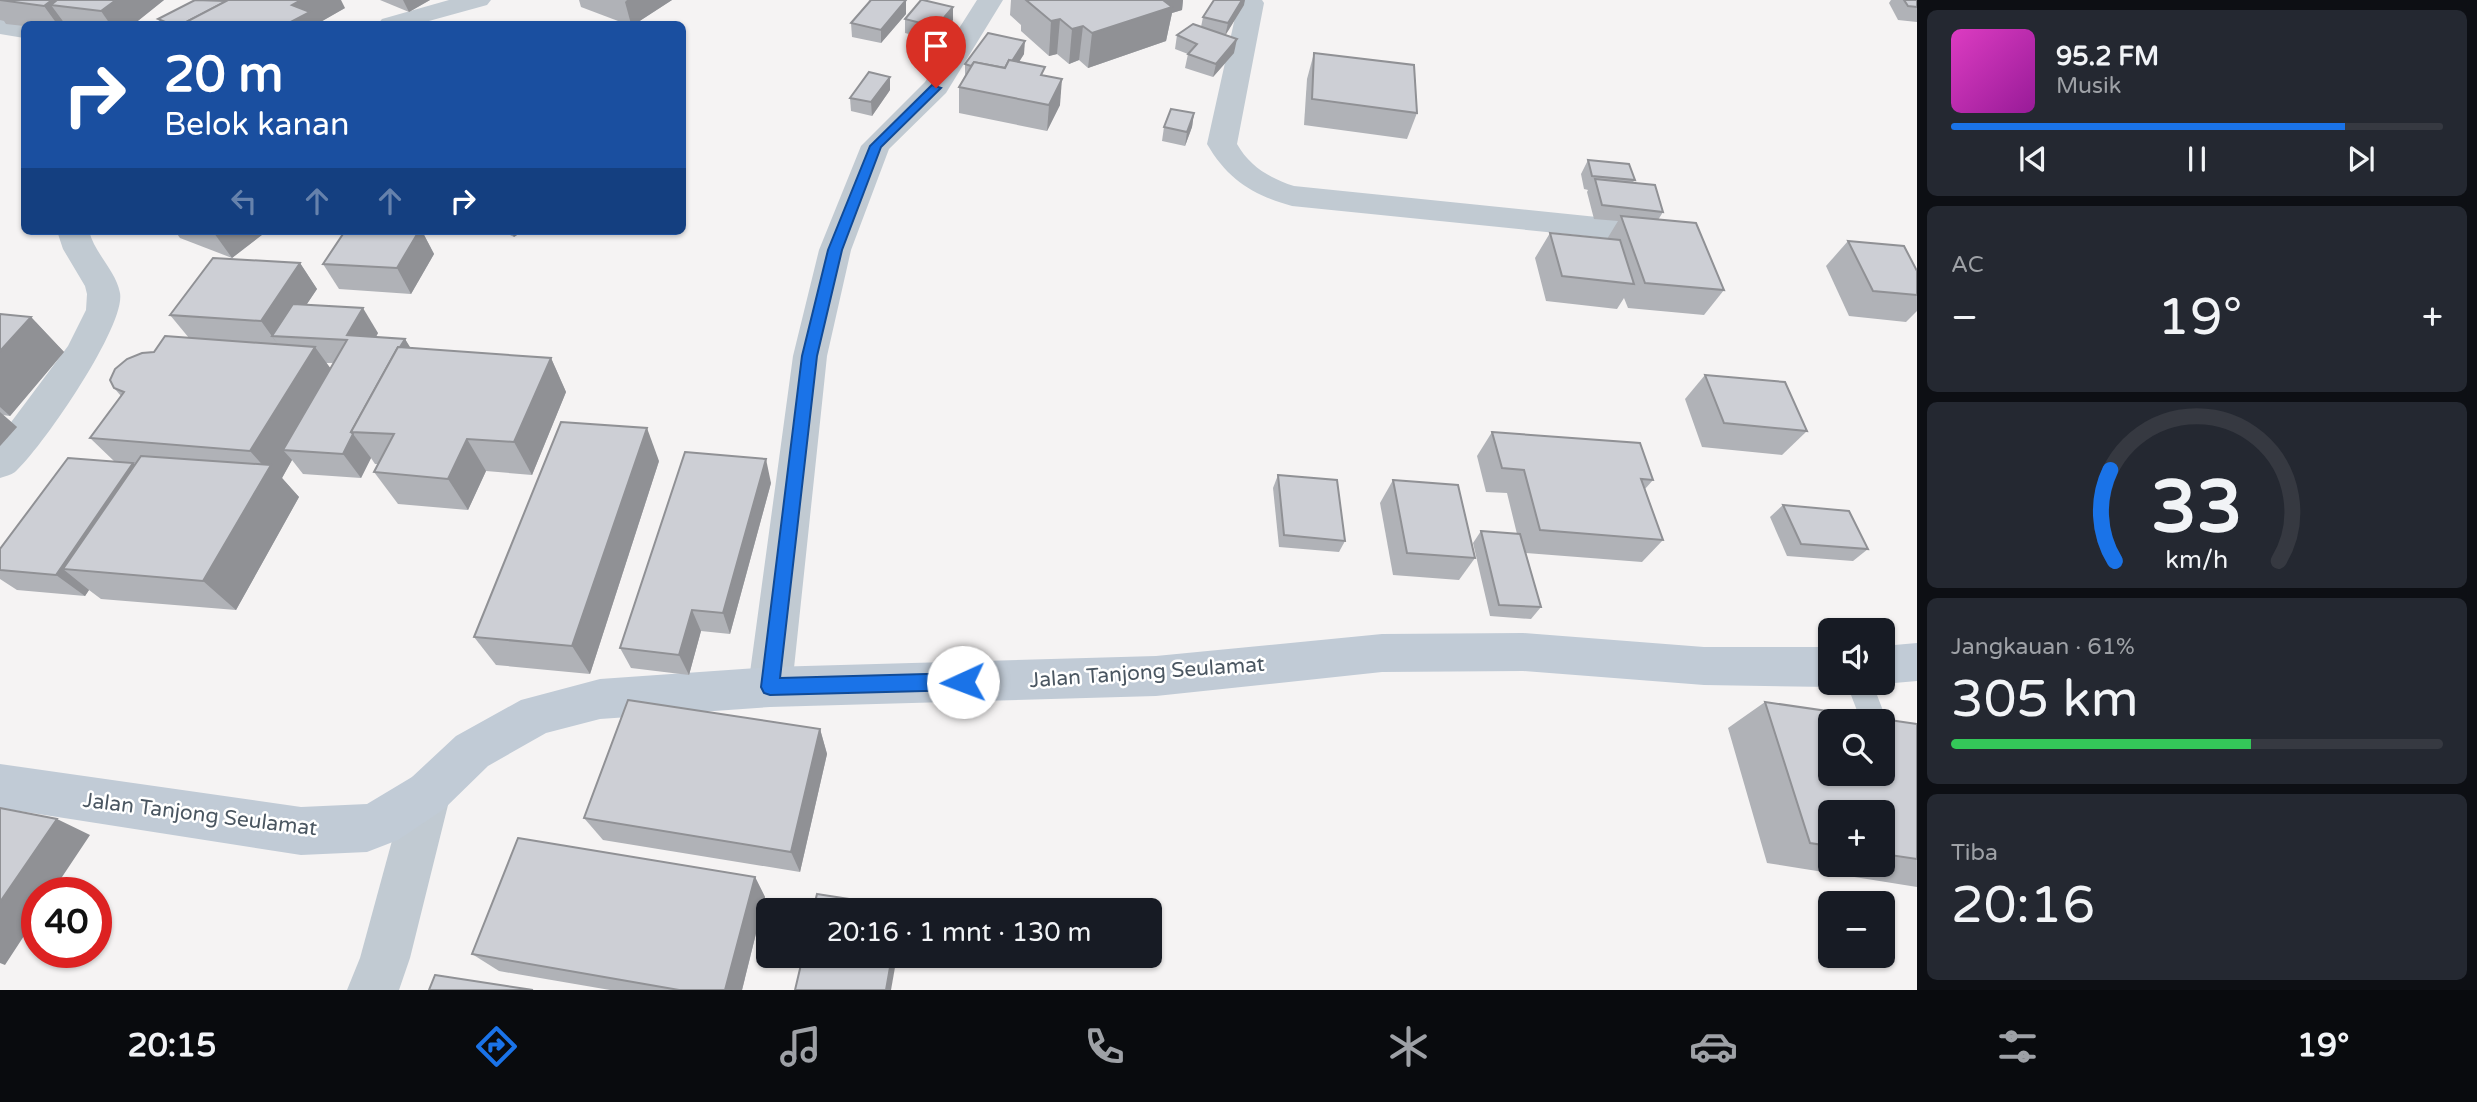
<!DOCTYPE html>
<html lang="id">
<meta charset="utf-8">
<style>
body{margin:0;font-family:"Varela Round",sans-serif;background:#242831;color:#f1f3f6;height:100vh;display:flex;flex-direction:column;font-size:26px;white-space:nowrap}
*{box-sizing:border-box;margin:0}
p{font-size:23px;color:#9ea1a6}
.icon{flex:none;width:38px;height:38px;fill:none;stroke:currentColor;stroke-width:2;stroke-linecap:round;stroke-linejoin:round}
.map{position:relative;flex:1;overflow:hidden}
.details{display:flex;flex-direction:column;gap:10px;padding:10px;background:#0d0f14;width:560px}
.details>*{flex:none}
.hud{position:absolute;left:21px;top:21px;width:665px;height:214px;border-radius:10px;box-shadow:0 2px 5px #0004;background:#1a4fa0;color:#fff;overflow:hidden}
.tools{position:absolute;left:1818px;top:618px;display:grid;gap:14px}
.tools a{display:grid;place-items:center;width:77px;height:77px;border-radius:10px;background:#171b24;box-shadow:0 2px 5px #0004;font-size:35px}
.speed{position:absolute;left:21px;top:877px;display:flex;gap:14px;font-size:35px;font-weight:700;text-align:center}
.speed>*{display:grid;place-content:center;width:91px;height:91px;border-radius:50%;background:#171b24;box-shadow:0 2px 5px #0004;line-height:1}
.speed .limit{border:10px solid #d22;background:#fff;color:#111}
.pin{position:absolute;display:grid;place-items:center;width:60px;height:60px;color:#fff;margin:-72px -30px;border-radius:50% 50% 50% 0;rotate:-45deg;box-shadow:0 0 7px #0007}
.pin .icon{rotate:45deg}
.me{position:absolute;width:77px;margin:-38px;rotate:268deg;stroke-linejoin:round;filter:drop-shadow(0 0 5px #0008)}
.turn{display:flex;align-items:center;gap:24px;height:147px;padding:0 28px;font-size:32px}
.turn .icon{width:91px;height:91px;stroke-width:2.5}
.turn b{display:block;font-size:49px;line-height:60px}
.lanes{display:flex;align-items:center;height:66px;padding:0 28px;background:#0003;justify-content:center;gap:35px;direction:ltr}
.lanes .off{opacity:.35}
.big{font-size:52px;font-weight:600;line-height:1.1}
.details .widget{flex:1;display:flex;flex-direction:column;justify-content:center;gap:10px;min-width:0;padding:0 24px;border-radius:10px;background:#242831}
.details .dial{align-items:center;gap:0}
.dial svg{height:182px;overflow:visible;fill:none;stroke:#363941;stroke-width:7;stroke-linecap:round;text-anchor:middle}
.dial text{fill:#f1f3f6;stroke:none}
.song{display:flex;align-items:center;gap:21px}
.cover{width:84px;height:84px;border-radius:10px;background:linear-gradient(135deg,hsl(310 70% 55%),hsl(300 70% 35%))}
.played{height:7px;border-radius:4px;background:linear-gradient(90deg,#1a73e8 80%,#363941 80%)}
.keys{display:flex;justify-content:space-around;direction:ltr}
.heat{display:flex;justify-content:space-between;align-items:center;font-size:38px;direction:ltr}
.charge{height:10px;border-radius:5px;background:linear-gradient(90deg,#34c759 61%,#363941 0)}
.trip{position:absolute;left:756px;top:898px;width:406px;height:70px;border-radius:10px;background:#171b24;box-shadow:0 2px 5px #0004;font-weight:600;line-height:70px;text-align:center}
.dock{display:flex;height:112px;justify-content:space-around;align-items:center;background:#090b0e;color:#9ea1a6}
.dock .icon{width:49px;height:49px}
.dock .on{color:#1a73e8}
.dock b{font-size:32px;color:#f1f3f6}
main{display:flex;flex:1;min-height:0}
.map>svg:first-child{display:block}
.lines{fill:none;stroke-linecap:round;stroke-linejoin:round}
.lane{fill:#c1cad2;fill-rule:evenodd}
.street{fill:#c1cad2;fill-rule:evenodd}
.secondary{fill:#c1cbd6;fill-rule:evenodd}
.wall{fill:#b0b2b7;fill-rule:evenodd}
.shaded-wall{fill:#909195}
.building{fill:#cdcfd5;stroke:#909195;stroke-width:2;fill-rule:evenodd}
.route{fill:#1a73e8;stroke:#114b97;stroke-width:2}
.labels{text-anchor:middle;stroke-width:5;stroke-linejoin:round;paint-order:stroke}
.street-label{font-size:21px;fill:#4a5661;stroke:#fff}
</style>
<main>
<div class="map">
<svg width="1917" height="990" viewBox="0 0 1917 990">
<rect width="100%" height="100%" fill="#f5f3f3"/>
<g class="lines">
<!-- lane -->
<polygon class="lane" points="1846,682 1872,682 1887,721 1883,730 1883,721 1861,721"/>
<!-- street -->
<g class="street">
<polygon points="449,0 491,0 487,5 418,24 378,24 382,19"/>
<polygon points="977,0 1003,0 946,93 889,149 851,250 827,356 792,687 785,701 770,707 755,701 748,687 793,356 819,250 861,146 925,82"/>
<path d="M1235,0h27l2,3 -27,141c13,23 33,34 57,42l371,38 11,3 5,7 -5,7 -11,3 -373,-38c-39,-11 -64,-26 -85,-62l31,-140z"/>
<polygon points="0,18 33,24 24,24 24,38 0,34"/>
<path d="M57,231h32c6,23 27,40 31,62 6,33 -79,156 -105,179 -4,3 -10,4 -15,6v-41l68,-91 18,-36 1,-16 -2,-8 -22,-37z"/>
<polygon points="428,770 444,777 451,793 410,958 399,990 347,990 360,958 405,793 412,777"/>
</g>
<!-- secondary -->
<g class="secondary">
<polygon points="1523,633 1704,647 1830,647 1830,682 1841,682 1830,687 1704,685 1523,671 1382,672 1156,696 770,707 600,719 546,733 488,766 444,809 398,840 367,852 301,855 0,808 0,764 301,807 367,804 412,777 456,736 521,700 600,679 770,667 1156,656 1382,634"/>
<polygon points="1917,643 1917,681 1883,684 1878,682 1883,682 1883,646"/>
</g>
</g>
<!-- wall -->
<g class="wall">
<polygon points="0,0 164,0 134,24 24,24 24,26 6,24 4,21 0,20"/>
<polygon points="380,0 430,0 409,12"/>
<polygon points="579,0 672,0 635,24 626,24 581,7"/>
<polygon points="868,0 906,0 906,14 881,43 852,37 851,23 871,1"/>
<polygon points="1011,0 1183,0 1182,10 1172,13 1166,41 1088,68 1079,60 1069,64 1057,54 1049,56 1021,31 1021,25 1010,15"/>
<polygon points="1891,0 1917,0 1917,22 1898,20 1889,3"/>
<polygon points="1244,5 1225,35 1234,53 1213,77 1185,68 1188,54 1175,49 1177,35 1201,27 1203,17"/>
<polygon points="953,7 953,20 936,41 905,33 905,19"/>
<polygon points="345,8 317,24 162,24 158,19"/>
<polygon points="1314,53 1417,113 1407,139 1304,125 1307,79"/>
<polygon points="1024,54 1019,62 1045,76 1060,105 1047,131 959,113 959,87 965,75 965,64"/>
<polygon points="890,90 872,116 851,111 850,98"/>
<polygon points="1194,113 1192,127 1185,146 1162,141 1164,127"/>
<polygon points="1588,160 1635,180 1633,182 1663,212 1658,220 1724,290 1704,315 1628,308 1624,298 1617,309 1546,301 1535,258 1550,233 1607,239 1618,221 1594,219 1587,192 1588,190 1584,189 1581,174"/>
<polygon points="175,231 267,231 232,258 180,238"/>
<polygon points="345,231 422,231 434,254 411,294 339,289 323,264"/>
<polygon points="502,231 523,231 514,237"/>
<polygon points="1848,241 1917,271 1917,311 1906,322 1849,316 1826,266"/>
<path d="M300,263l17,26 -11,16 72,28 -2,4 29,2 5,9 141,10 15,34 -34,83 -46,-4 -18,39 -70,-6 -24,-32 4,-8h-3l-4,-6 -10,20 -58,-4 -11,-14 -10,18 17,19 -63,113 -135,-11 -12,-9 -4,6 -68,-6 -17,-11v-30l115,-87 -25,-24 31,-42 -7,-8 40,-36 35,-14 -19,-23zM326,363h8l-3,6z"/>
<polygon points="0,314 31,317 64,352 10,416 3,415 17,427 0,446"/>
<polygon points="1705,375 1807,431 1782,455 1702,447 1685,399"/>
<polygon points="1492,432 1653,480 1645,489 1663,540 1642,562 1526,553 1541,607 1531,619 1490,616 1473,543 1481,531 1517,534 1507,493 1486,492 1477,456"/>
<polygon points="659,461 590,674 496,665 474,637"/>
<polygon points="1278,475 1345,541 1339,552 1279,547 1273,488"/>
<polygon points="1393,480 1475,558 1459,580 1393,575 1380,503"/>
<polygon points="771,483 730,634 701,631 689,675 631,668 620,648"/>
<polygon points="1783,505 1868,549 1853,561 1787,556 1770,517"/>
<path d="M1765,702l152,22v163l-150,-24 -39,-135zM1830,812h53v52h-53z"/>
<polygon points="820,729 827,754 800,872 603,840 584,818"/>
<polygon points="755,877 765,897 742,990 610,990 499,971 472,954"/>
</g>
<!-- shaded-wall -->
<g class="shaded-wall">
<polygon points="52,0 103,0 51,5 65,24 57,24 44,6"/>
<polygon points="116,0 164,0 134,24 110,24 101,11"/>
<polygon points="301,0 341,0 345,8 317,24 287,24 292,5"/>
<polygon points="403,0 430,0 409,12"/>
<polygon points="627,0 672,0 635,24 631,24 625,2"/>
<polygon points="906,0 906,14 881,43 881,30"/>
<polygon points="1159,0 1183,0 1182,10 1172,13 1166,41 1088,68 1092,33"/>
<polygon points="1242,0 1245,0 1244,5 1225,36 1228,23"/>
<polygon points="953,7 953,20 936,41 936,27"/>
<polygon points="1060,19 1057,54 1049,56 1051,21"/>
<polygon points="1083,26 1079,60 1069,64 1072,29"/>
<polygon points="1237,39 1234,53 1213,77 1216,64"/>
<polygon points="1025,41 1024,54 1003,87 1003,73"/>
<polygon points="890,77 890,90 872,116 871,102"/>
<polygon points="1062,79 1060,105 1047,131 1049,105"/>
<polygon points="1194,113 1192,127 1185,146 1187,132"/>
<polygon points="216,231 267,231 232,258 214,233"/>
<polygon points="419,231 422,231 434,254 411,294 397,268"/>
<polygon points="511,231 523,231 514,237"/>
<polygon points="300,263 317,289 285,337 272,336 279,346 261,321"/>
<polygon points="363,308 378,333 363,360 347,335"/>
<polygon points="31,317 64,352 10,416 0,407 0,351"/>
<polygon points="405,339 420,363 355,432"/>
<polygon points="315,347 339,380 283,450 292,460 282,478 299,497 236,610 203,581 268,471 250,451"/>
<polygon points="551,358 566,392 532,475 514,442"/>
<polygon points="0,412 17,427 0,446"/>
<polygon points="647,428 659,461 590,674 572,646"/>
<polygon points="353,434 371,458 361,478 343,454"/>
<polygon points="467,439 486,471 468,510 448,479"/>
<polygon points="766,459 771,483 730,634 723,613"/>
<polygon points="133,463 158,487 63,569 89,590 85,596 56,575"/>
<polygon points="692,610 701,631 689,675 679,655"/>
<polygon points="820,729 827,754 800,872 791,852"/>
<polygon points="57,819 90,835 52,892 37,892 37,916 5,965 0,963 0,902"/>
<polygon points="755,877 765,897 742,990 725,990"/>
<polygon points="892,956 897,956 891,990 886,990"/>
</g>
<!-- building -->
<g class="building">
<polygon points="0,0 52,0 44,6"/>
<polygon points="57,0 116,0 101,11 51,5"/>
<polygon points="195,0 227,1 188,21 191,24 170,24 158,19"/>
<polygon points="228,0 301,0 292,5 310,12 287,24 197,24 188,21"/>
<polygon points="871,0 906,0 881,30 851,23"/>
<polygon points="921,0 923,0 953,7 936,27 905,19"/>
<polygon points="1026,0 1163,0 1172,7 1092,33 1083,26 1072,29 1060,19 1051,21"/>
<polygon points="1214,0 1242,0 1228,23 1203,17"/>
<polygon points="1904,0 1917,0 1917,7 1908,6"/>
<polygon points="1193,24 1237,39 1216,64 1188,54 1197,44 1177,35"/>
<polygon points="988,33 1025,41 1012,61 1009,60 1005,68 974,62 971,66 965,64"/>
<polygon points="1314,53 1414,65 1417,113 1312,99"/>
<polygon points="1009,60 1045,67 1041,75 1062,79 1049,105 959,87 974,62 1005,68"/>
<polygon points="869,72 890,77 871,102 850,98"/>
<polygon points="1171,109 1194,113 1187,132 1164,127"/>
<polygon points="1588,160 1629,164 1635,180 1592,176"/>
<polygon points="1595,179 1655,185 1663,212 1602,205"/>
<polygon points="1621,216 1696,223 1724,290 1645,283"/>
<polygon points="345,231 419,231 397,268 323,264"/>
<polygon points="1550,233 1620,240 1634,284 1562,276"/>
<polygon points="1848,241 1904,246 1917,271 1917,295 1873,291"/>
<polygon points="213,258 300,263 261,321 170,315"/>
<polygon points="293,304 363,308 347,335 405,339 400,347 398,347 351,432 353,434 343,454 283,450 347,340 272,336"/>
<polygon points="0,314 31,317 0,351"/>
<polygon points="165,336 315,347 250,451 90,438 124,392 114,388 110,380 115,369 127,359 142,353 154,352"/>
<polygon points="398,347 551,358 514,442 467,439 448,479 374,472 394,434 351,432"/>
<polygon points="1705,375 1785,382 1807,431 1724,423"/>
<polygon points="561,422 647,428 572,646 474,637"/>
<polygon points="1492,432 1640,443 1653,480 1641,479 1663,540 1540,530 1524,470 1502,468"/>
<polygon points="685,452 766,459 723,613 692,610 679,655 620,648"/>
<polygon points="141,456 271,465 203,581 63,569"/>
<polygon points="68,458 133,463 56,575 0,570 0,549"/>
<polygon points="1278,475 1337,480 1345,541 1284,535"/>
<polygon points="1393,480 1458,485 1475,558 1407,553"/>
<polygon points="1783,505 1849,511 1868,549 1801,544"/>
<polygon points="1481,531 1520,534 1541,607 1499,605"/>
<polygon points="628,700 820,729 791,852 584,818"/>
<path d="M1765,702l152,22v135l-34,-5v-42h-53v34l-20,-3zM1830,721h53v53h-53z"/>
<polygon points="0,808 57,819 0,902"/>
<polygon points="518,838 755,877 725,990 679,990 472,954"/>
<polygon points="817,894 901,907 900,910 813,910"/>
<polygon points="803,956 892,956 886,990 795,990"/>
<polygon points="435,975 533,990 429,990"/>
</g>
<!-- route -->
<polygon class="route" points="932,85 941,88 881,147 842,250 817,356 780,678 963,673 969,676 972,682 969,687 963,690 770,695 764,693 761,687 802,356 828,250 870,146"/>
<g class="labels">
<!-- street labels -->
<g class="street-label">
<text transform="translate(1147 672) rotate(-4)" y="7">Jalan Tanjong Seulamat</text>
<text transform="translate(200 814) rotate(7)" y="7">Jalan Tanjong Seulamat</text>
</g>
</g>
</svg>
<div class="tools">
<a><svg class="icon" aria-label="sound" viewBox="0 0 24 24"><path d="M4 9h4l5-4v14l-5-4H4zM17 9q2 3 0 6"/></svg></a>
<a><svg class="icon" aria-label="search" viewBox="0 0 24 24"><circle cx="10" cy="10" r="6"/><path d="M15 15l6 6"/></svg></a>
<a>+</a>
<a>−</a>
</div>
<div class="speed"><div class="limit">40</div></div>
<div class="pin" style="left:936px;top:88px;background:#d93025"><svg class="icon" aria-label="arrive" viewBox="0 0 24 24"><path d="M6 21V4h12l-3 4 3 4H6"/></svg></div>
<svg class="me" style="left:963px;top:682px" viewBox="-20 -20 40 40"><circle r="19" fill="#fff"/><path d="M0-13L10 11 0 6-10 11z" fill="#1a73e8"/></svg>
<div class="trip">20:16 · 1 mnt · 130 m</div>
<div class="hud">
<div class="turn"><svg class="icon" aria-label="right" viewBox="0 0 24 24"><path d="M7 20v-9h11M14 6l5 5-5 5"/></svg><div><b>20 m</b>Belok kanan</div></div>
<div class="lanes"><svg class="icon off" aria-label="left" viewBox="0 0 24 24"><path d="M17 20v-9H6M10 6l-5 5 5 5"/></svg><svg class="icon off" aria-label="ahead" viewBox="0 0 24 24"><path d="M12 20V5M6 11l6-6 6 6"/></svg><svg class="icon off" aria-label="ahead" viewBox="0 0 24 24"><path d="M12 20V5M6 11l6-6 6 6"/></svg><svg class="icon" aria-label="right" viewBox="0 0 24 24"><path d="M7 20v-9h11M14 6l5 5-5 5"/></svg></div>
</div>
</div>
<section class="details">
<div class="widget">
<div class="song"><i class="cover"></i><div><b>95.2 FM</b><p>Musik</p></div></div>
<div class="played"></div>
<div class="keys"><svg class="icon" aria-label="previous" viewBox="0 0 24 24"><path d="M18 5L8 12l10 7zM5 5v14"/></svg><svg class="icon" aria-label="pause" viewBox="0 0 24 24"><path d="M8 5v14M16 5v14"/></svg><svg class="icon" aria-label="next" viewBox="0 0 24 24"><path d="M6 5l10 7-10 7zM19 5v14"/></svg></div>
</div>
<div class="widget"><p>AC</p>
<div class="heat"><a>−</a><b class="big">19°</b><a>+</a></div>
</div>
<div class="widget dial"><svg viewBox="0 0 100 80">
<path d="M14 69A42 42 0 1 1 86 69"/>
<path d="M14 69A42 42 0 0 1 12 29" stroke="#1a73e8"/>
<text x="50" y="56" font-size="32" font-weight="700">33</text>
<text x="50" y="72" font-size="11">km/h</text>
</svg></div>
<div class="widget"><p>Jangkauan · 61%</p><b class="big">305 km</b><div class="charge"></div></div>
<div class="widget"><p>Tiba</p><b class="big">20:16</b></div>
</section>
</main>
<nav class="dock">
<b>20:15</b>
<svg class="icon on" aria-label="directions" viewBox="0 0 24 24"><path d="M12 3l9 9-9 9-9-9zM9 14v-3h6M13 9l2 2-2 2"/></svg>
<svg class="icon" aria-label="music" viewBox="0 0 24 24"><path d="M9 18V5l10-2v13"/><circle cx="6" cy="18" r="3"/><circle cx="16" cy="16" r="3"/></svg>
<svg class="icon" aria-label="phone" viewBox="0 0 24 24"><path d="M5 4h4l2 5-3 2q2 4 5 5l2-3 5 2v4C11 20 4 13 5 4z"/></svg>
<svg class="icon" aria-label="climate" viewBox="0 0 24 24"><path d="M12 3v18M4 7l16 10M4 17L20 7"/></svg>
<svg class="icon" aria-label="car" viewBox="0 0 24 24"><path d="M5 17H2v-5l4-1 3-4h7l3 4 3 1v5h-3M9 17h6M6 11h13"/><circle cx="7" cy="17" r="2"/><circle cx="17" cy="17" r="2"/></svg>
<svg class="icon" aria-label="filters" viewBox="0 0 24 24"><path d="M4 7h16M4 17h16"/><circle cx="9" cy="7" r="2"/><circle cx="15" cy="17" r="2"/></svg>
<b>19°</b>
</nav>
